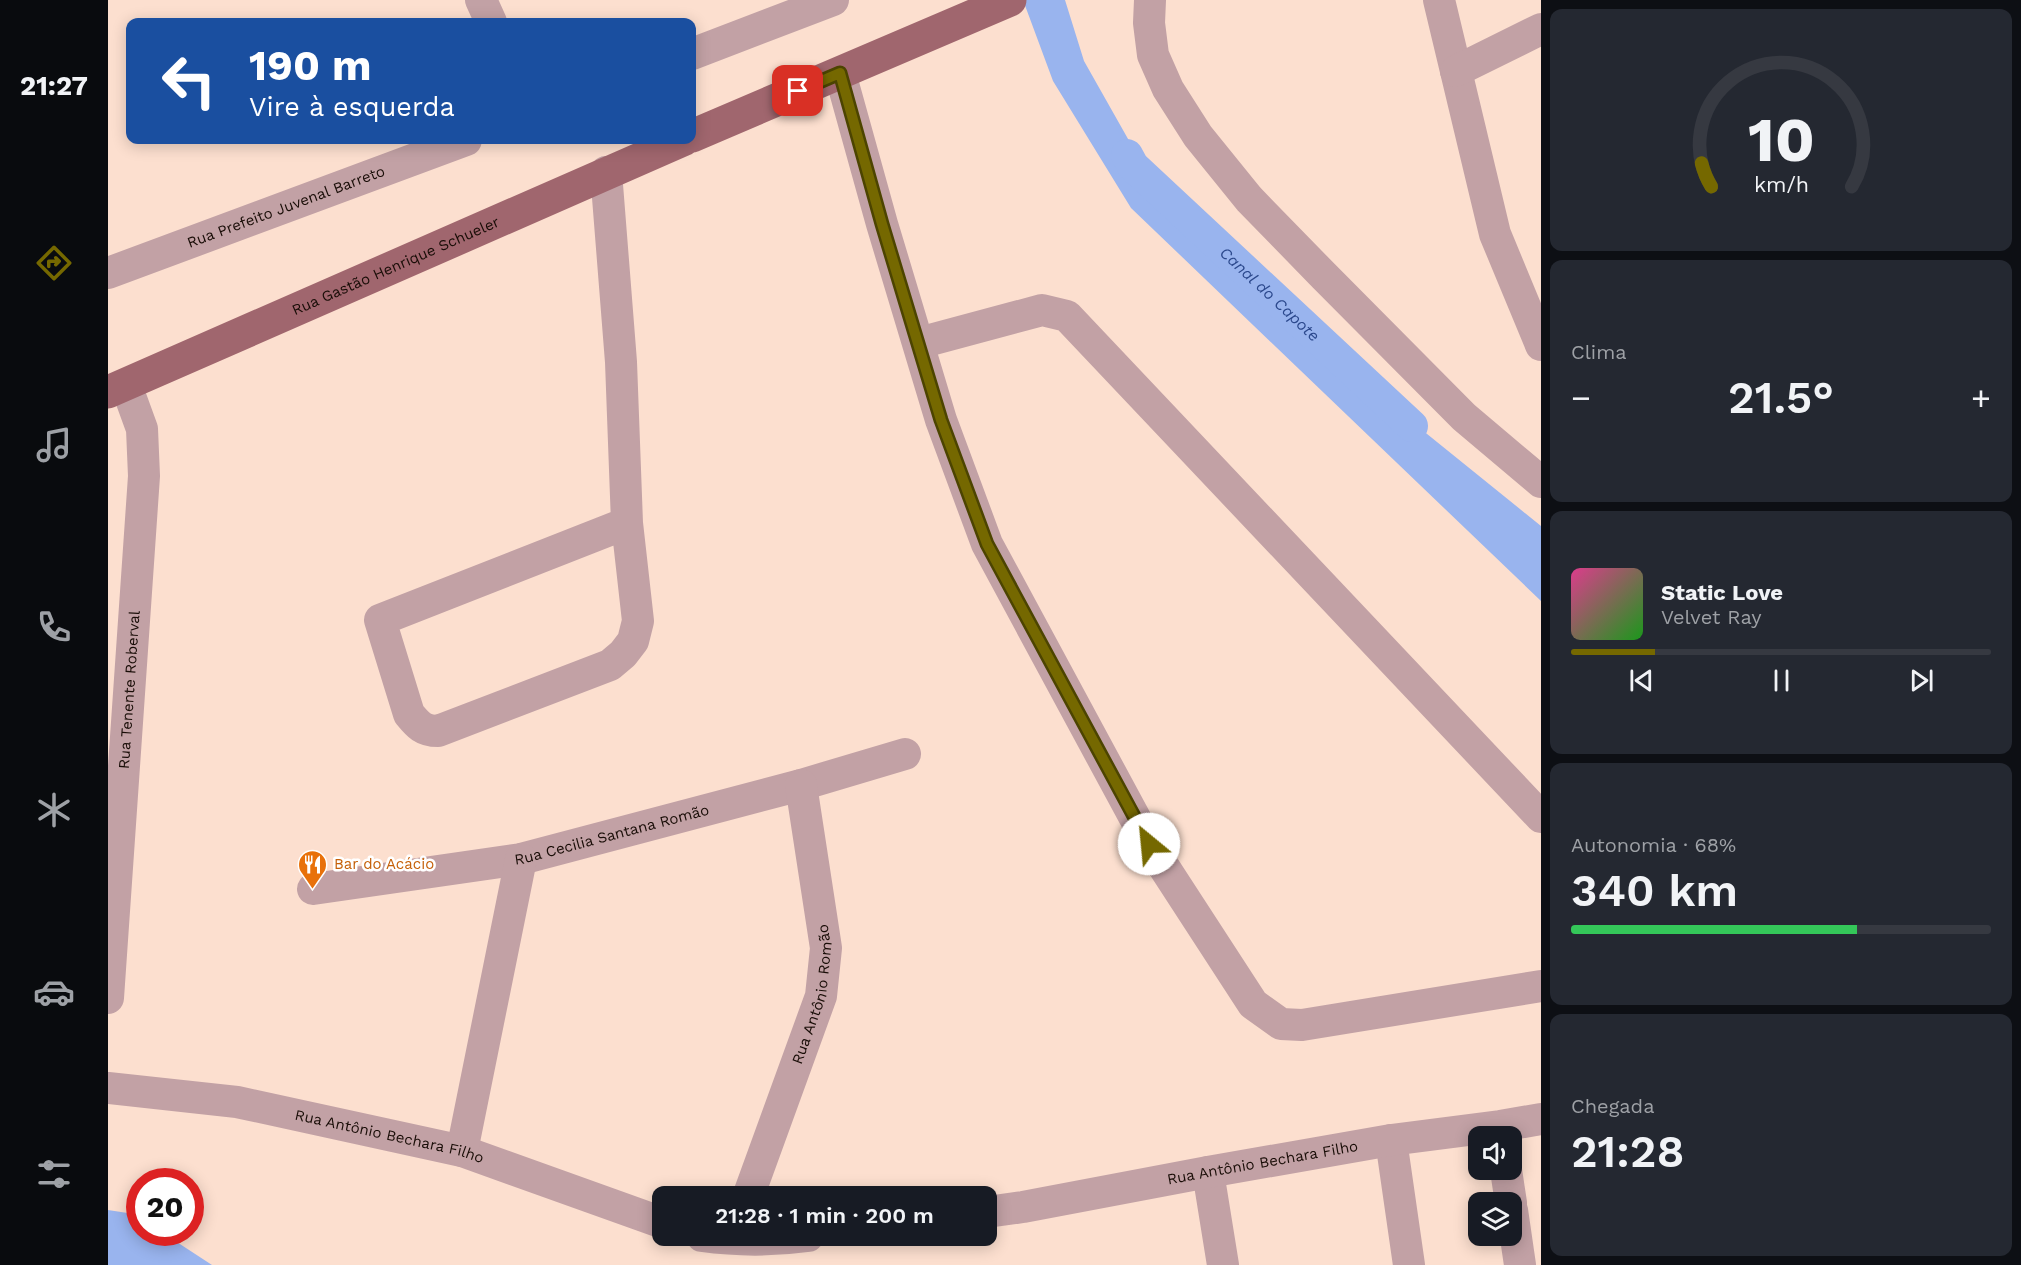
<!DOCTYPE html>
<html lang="pt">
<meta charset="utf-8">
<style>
body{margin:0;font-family:"Work Sans",sans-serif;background:#242831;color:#f1f3f6;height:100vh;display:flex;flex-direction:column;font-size:22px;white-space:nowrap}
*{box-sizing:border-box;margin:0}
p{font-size:20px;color:#9ea1a6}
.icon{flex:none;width:33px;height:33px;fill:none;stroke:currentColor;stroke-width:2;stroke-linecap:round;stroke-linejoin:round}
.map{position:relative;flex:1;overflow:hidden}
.side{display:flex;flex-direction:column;gap:9px;padding:9px;background:#0d0f14;width:480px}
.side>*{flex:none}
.top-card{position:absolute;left:18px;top:18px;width:570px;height:126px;border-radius:12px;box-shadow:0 3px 15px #0003;background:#1a4fa0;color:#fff;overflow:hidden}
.buttons{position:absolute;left:1360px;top:1126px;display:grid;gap:12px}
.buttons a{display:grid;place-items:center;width:54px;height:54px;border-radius:12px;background:#171b24;box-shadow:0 3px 15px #0003;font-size:30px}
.speed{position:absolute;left:18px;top:1168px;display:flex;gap:12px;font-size:30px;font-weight:700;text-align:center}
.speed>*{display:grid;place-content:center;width:78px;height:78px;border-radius:50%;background:#171b24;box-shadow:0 3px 15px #0003;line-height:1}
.speed .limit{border:9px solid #d22;background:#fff;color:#111}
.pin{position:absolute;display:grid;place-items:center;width:51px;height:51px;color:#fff;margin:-26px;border-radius:12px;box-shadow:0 3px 9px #0006}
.me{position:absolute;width:66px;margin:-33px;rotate:332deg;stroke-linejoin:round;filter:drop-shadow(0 0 4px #0008)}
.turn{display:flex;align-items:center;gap:21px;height:126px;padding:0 24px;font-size:27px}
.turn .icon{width:78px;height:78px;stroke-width:2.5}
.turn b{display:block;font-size:42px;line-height:51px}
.big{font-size:45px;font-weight:600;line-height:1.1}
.side .tile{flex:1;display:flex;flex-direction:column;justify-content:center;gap:9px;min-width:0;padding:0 21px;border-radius:12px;background:#242831}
.side .dial{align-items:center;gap:0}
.dial svg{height:156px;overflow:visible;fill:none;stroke:#363941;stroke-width:7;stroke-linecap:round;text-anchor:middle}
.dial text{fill:#f1f3f6;stroke:none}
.song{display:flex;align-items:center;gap:18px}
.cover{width:72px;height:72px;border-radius:9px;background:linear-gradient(135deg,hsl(330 70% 55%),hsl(120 70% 35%))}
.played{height:6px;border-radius:3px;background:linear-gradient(90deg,#756800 20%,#363941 20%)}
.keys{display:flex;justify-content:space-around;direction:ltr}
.heat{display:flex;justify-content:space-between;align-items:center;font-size:33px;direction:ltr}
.charge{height:9px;border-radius:4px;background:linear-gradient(90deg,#34c759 68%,#363941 0)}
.trip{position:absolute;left:544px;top:1186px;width:345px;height:60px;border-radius:12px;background:#171b24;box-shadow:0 3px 15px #0003;font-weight:600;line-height:60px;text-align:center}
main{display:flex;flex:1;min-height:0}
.dock{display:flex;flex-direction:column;width:108px;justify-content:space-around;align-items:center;background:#090b0e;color:#9ea1a6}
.dock .icon{width:42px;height:42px}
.dock .active{color:#756800}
.dock b{font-size:27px;color:#f1f3f6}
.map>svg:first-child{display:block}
.water{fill:#99b4ee}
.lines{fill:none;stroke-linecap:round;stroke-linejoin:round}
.canal{stroke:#99b4ee;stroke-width:32}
.minor{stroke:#c2a1a5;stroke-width:32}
.major{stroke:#a0666e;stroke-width:33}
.route-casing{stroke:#4c4400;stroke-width:15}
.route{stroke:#756800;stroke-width:10}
.labels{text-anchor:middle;stroke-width:5;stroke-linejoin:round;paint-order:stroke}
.street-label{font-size:15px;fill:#190d07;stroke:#fff}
.food-label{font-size:15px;fill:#c56008;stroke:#fff;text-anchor:start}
.water-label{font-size:16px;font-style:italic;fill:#2c498d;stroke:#fff}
</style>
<main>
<nav class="dock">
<b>21:27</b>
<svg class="icon active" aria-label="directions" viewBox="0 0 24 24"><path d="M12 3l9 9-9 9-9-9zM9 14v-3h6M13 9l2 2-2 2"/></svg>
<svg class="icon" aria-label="music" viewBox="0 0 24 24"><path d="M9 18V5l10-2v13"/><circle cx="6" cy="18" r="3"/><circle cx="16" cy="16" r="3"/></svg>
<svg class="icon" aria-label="phone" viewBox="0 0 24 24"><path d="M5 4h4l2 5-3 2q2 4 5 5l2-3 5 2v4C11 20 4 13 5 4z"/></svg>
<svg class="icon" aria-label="climate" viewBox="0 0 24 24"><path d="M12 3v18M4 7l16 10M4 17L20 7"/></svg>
<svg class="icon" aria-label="car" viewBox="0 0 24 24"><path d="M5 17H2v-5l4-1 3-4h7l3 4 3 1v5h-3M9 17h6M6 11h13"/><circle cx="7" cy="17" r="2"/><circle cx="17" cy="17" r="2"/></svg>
<svg class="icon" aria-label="filters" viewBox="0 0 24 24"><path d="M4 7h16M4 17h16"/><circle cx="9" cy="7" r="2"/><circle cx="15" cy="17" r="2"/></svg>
</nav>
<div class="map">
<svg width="1433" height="1265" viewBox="0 0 1433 1265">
<rect width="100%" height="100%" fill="#fcdfcf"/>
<!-- water -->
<g class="water">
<polygon points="915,0 957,0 976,61 1050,192 1251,379 1433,526 1433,601 1023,208 945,81"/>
<polygon points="0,1210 26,1214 31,1218 32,1233 55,1233 104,1265 0,1265"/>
</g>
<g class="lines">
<!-- canal -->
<path class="canal" id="s1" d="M1019,155l6,11 279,260"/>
<!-- minor -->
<g class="minor">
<polyline points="373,0 383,22"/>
<polyline points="1042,0 1041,23 1045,55 1060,89 1090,136 1141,199 1216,276 1356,417 1433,482"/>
<polyline points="1331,0 1387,234 1433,345"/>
<polyline points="584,54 725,0"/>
<polyline points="1348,71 1433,29"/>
<polyline points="732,73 774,224 833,420 879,544 1041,844 1145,1004 1173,1024 1194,1025 1433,986"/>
<path d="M498,172l15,190 6,161 11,98 -5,20 -10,13 -13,11 -172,66c-15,0 -20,-6 -29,-17l-29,-94 247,-97"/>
<path id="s2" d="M0,273l358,-133"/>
<polyline points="811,343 934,310 959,316 1433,817"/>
<path id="s3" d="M205,889l208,-30 280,-74 104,-31"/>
<path id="s4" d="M0,998l36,-522 -2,-47 -16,-44"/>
<path id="s5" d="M0,1088l129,14 225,49 201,72"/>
<polyline points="1283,1140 1301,1265"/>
<polyline points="354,1151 413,859"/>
<polyline points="1398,1170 1403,1203"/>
<polyline points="1100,1172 1115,1265"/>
<path id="s6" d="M640,1197l73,-201 5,-48 -25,-163"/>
<polyline points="1404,1210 1412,1265"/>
<path id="s7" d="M879,1212l36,-5 185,-35 183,-32 109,-14 41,-7"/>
<path d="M594,1236c36,5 70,5 106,0"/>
</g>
<!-- major -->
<g class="major">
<polyline points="584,136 902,0"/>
<path id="s8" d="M0,392l575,-252"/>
</g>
</g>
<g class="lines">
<defs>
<polyline id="route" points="690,91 732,73 774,224 833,420 879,544 1041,844"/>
</defs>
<!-- route casing -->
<use href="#route" class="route-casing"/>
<!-- route -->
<use href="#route" class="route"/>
</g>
<!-- icons -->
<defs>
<symbol id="restaurant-pin" viewBox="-11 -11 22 30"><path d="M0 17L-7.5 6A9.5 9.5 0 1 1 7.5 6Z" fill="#e8710a" stroke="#fff"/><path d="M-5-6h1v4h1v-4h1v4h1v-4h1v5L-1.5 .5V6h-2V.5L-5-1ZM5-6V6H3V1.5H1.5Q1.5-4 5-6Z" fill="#fff"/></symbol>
</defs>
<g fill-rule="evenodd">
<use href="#restaurant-pin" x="188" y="848" width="33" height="45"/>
</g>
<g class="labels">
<!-- street labels -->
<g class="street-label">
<text dy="5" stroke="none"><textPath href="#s2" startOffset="190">Rua Prefeito Juvenal Barreto</textPath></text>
<text dy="5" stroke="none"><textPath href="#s8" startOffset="314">Rua Gastão Henrique Schueler</textPath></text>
<text dy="5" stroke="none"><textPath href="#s4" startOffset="309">Rua Tenente Roberval</textPath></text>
<text dy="5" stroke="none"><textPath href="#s3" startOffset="304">Rua Cecilia Santana Romão</textPath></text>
<text dy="5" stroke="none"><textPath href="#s6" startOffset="214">Rua Antônio Romão</textPath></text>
<text dy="5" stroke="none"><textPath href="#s5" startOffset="286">Rua Antônio Bechara Filho</textPath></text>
<text dy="5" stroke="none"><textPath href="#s7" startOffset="280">Rua Antônio Bechara Filho</textPath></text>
</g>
<!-- food labels -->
<g class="food-label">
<text x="226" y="869">Bar do Acácio</text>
</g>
<!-- water labels -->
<g class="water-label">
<text dy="6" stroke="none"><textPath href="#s1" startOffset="200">Canal do Capote</textPath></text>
</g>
</g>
</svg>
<div class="buttons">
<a><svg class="icon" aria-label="sound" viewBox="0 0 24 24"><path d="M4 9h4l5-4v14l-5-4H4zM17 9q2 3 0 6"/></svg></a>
<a><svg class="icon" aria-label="layers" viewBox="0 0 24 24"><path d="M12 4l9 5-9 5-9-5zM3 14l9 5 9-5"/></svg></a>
</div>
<div class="speed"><div class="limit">20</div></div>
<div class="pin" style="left:690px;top:91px;background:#d93025"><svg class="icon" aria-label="arrive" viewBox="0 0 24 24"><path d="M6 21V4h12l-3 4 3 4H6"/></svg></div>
<svg class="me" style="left:1041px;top:844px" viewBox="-20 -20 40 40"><circle r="19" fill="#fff"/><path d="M0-13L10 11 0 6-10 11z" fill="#756800"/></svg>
<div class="trip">21:28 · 1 min · 200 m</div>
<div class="top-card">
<div class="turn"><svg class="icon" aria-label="left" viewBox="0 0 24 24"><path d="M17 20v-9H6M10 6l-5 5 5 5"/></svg><div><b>190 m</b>Vire à esquerda</div></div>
</div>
</div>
<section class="side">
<div class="tile dial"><svg viewBox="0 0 100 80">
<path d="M14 69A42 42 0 1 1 86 69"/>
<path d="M14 69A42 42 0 0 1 9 57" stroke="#756800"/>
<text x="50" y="56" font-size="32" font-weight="700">10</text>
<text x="50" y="72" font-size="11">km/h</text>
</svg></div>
<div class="tile"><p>Clima</p>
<div class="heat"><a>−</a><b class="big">21.5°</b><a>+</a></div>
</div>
<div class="tile">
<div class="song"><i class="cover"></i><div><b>Static Love</b><p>Velvet Ray</p></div></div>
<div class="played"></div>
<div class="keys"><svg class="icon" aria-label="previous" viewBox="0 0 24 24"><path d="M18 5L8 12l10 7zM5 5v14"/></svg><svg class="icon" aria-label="pause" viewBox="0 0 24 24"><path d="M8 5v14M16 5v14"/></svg><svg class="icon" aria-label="next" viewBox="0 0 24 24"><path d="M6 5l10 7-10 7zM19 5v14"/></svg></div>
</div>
<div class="tile"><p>Autonomia · 68%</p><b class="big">340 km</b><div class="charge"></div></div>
<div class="tile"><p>Chegada</p><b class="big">21:28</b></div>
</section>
</main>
